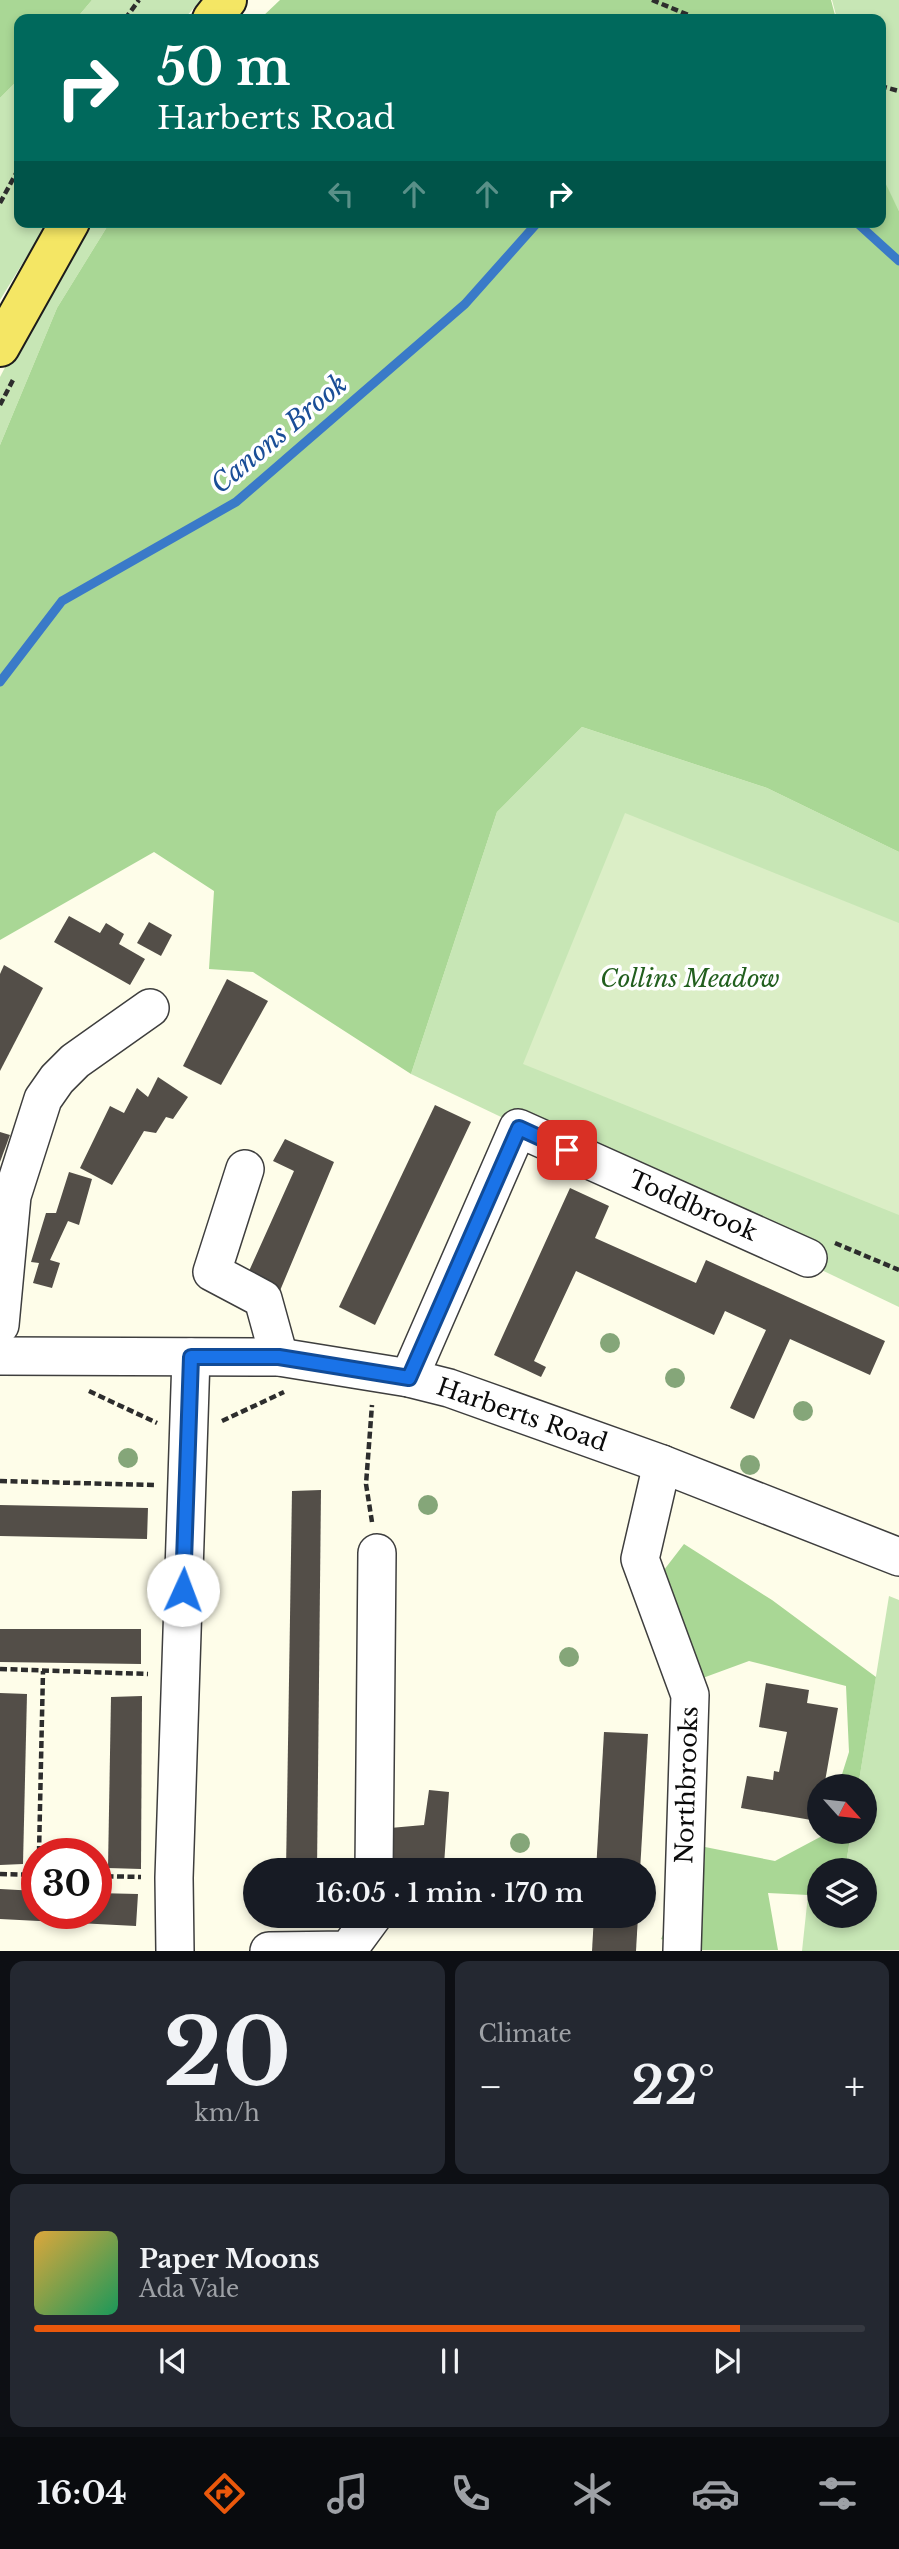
<!DOCTYPE html>
<meta charset="utf-8">
<style>
body{margin:0;font-family:"Libre Baskerville",serif;background:#242831;color:#f1f3f6;height:100vh;display:flex;flex-direction:column;font-size:26px;white-space:nowrap}
*{box-sizing:border-box;margin:0}
p{font-size:23px;color:#9ea1a6}
.icon{flex:none;width:38px;height:38px;fill:none;stroke:currentColor;stroke-width:2;stroke-linecap:round;stroke-linejoin:round}
.map{position:relative;height:1951px;overflow:hidden}
.sheet{display:flex;flex-direction:column;gap:10px;padding:10px;background:#0d0f14;flex:1}
.sheet>*{flex:none}
.top-card{position:absolute;left:14px;top:14px;width:872px;height:214px;border-radius:14px;box-shadow:0 4px 10px #0003;background:#00695c;color:#fff;overflow:hidden}
.needle{width:46px;rotate:117deg}
.tools{position:absolute;left:807px;top:1774px;display:grid;gap:14px}
.tools a{display:grid;place-items:center;width:70px;height:70px;border-radius:50%;background:#171b24;box-shadow:0 4px 10px #0003;font-size:35px}
.speed{position:absolute;left:21px;top:1838px;display:flex;gap:14px;font-size:35px;font-weight:700;text-align:center}
.speed>*{display:grid;place-content:center;width:91px;height:91px;border-radius:50%;background:#171b24;box-shadow:0 4px 10px #0003;line-height:1}
.speed .limit{border:10px solid #d22;background:#fff;color:#111}
.pin{position:absolute;display:grid;place-items:center;width:60px;height:60px;color:#fff;margin:-30px;border-radius:14px;box-shadow:0 4px 10px #0006}
.me{position:absolute;width:77px;margin:-38px;rotate:2deg;stroke-linejoin:round;filter:drop-shadow(0 0 5px #0008)}
.turn{display:flex;align-items:center;gap:24px;height:147px;padding:0 28px;font-size:32px}
.turn .icon{width:91px;height:91px;stroke-width:2.5}
.turn b{display:block;font-size:49px;line-height:60px}
.lanes{display:flex;align-items:center;height:66px;padding:0 28px;background:#0003;justify-content:center;gap:35px;direction:ltr}
.lanes .off{opacity:.35}
.big{font-size:52px;font-weight:600;line-height:1.1}
.sheet .tile{flex:1;display:flex;flex-direction:column;justify-content:center;gap:10px;min-width:0;padding:0 24px;border-radius:14px;background:#242831}
.sheet .dial{align-items:center;gap:0}
.dial b{font-size:91px;line-height:1}
.song{display:flex;align-items:center;gap:21px}
.cover{width:84px;height:84px;border-radius:10px;background:linear-gradient(135deg,hsl(40 70% 55%),hsl(150 70% 35%))}
.played{height:7px;border-radius:4px;background:linear-gradient(90deg,#ea580c 85%,#363941 85%)}
.keys{display:flex;justify-content:space-around;direction:ltr}
.heat{display:flex;justify-content:space-between;align-items:center;font-size:38px;direction:ltr}
.sheet .tiles{flex:1;display:grid;gap:10px;grid-template-columns:1fr 1fr}
.tile:last-child{grid-column:span 2}
.trip{position:absolute;left:243px;top:1858px;width:413px;height:70px;border-radius:35px;background:#171b24;box-shadow:0 4px 10px #0003;font-weight:600;line-height:70px;text-align:center}
.menu{display:flex;height:112px;justify-content:space-around;align-items:center;background:#090b0e;color:#9ea1a6}
.menu .icon{width:49px;height:49px}
.menu .current{color:#ea580c}
.menu b{font-size:32px;color:#f1f3f6}
.map>svg:first-child{display:block}
.green{fill:#c7e6b5}
.forest{fill:#a9d795}
.pitch{fill:#dbeec6}
.lines{fill:none;stroke-linecap:round;stroke-linejoin:round}
.stream{stroke:#3a7ac8;stroke-width:9}
.building{fill:#534e48}
.minor-casing{stroke:#3e3e3e;stroke-width:40}
.major-casing{stroke:#1c1c1c;stroke-width:42}
.path{stroke:#2d2d2d;stroke-width:4.5;stroke-dasharray:7 3.5;stroke-linecap:butt}
.minor{stroke:#fff;stroke-width:37}
.major{stroke:#f4e664;stroke-width:38}
.tree{fill:#85a679}
.route-casing{stroke:#114b97;stroke-width:18}
.route{stroke:#1a73e8;stroke-width:12}
.labels{text-anchor:middle;stroke-width:7;stroke-linejoin:round;paint-order:stroke}
.park-label{font-size:24px;font-style:italic;fill:#225f1e;stroke:#fff}
.street-label{font-size:24px;fill:#0b0b0b;stroke:#fff}
.water-label{font-size:26px;font-style:italic;fill:#1a4e97;stroke:#fff}
</style>
<div class="map">
<svg width="899" height="1951" viewBox="0 0 899 1951">
<rect width="100%" height="100%" fill="#fefde9"/>
<!-- green -->
<g class="green">
<polygon points="92,0 201,0 184,19 76,19"/>
<polygon points="832,0 899,0 899,211 880,174 880,19 837,19"/>
<polygon points="19,79 19,222 48,222 0,300 0,98"/>
<polygon points="90,222 110,222 57,308 0,445 0,377 51,279"/>
<polygon points="582,727 767,788 899,852 899,1307 411,1074 497,812"/>
<polygon points="889,1596 899,1600 899,1950 802,1951 808,1895 819,1892 819,1916 864,1916 864,1871 845,1871 851,1832 864,1832 864,1787 858,1787"/>
</g>
<!-- forest -->
<g class="forest">
<polygon points="0,0 92,0 76,19 19,19 19,79 0,98"/>
<polygon points="280,0 831,0 836,19 260,19"/>
<polygon points="880,172 899,211 899,852 767,788 582,727 497,812 411,1074 253,972 209,969 214,891 154,852 0,940 0,445 57,308 110,222 880,222"/>
<polygon points="684,1544 772,1600 876,1677 858,1787 838,1787 849,1752 846,1686 749,1661 700,1679 647,1592"/>
<polygon points="823,1832 851,1832 845,1871 819,1871 819,1892 808,1895 768,1893 778,1950 690,1950 661,1939 705,1847 775,1861 822,1836"/>
</g>
<!-- pitch -->
<polygon class="pitch" points="625,813 899,923 899,1215 523,1064"/>
<g class="lines">
<!-- stream -->
<g class="stream">
<polyline points="856,222 899,261"/>
<polyline points="0,682 62,601 236,502 465,304 538,222"/>
</g>
</g>
<!-- building -->
<g class="building">
<polygon points="69,916 100,933 106,923 124,934 119,944 145,959 130,985 54,942"/>
<polygon points="149,922 172,935 161,956 137,943"/>
<polygon points="4,965 43,988 0,1071 0,974"/>
<polygon points="227,979 268,1001 221,1085 183,1066"/>
<polygon points="158,1077 188,1097 173,1119 166,1117 156,1133 144,1131 112,1185 80,1168 110,1106 124,1113 137,1088 148,1097"/>
<polygon points="435,1105 471,1122 375,1325 339,1307"/>
<polygon points="0,1132 10,1135 0,1162"/>
<polygon points="285,1139 334,1162 279,1293 245,1280 294,1171 273,1161"/>
<polygon points="69,1172 92,1179 79,1225 68,1221 50,1260 60,1263 52,1288 33,1283 39,1263 31,1262 46,1213 56,1213"/>
<polygon points="570,1188 609,1206 595,1238 696,1283 706,1260 885,1341 870,1375 790,1339 754,1419 730,1408 766,1330 725,1311 714,1335 576,1271 534,1361 546,1367 541,1377 494,1355"/>
<polygon points="321,1490 317,1871 286,1871 292,1491"/>
<polygon points="0,1505 148,1508 147,1539 0,1536"/>
<polygon points="0,1629 141,1629 141,1664 0,1662"/>
<polygon points="766,1683 809,1690 807,1703 838,1708 824,1787 819,1787 817,1821 741,1808 747,1776 773,1780 774,1771 779,1772 787,1732 759,1727"/>
<polygon points="0,1693 27,1694 23,1864 0,1865"/>
<polygon points="142,1696 141,1869 108,1868 111,1697"/>
<polygon points="604,1732 648,1734 640,1871 596,1871"/>
<polygon points="429,1790 449,1792 444,1865 385,1859 390,1828 424,1825"/>
<polygon points="0,1889 37,1891 37,1913 96,1913 96,1893 138,1894 136,1926 0,1919"/>
<polygon points="594,1916 638,1916 636,1951 592,1951"/>
</g>
<g class="lines">
<defs>
<g id="minor">
<polyline points="245,1169 212,1272 263,1299 279,1357"/>
<polyline points="0,1325 12,1196 43,1099 57,1079 75,1061 150,1008"/>
<polyline points="0,1356 279,1357 409,1378 449,1388 662,1464 899,1557"/>
<polyline points="409,1378 518,1128 808,1258"/>
<polyline points="662,1464 640,1559 690,1695 682,1951"/>
<polyline points="374,1871 377,1553"/>
<polyline points="175,1951 174,1878 191,1357"/>
<polyline points="269,1951 348,1950 373,1916"/>
</g>
<g id="major">
<polyline points="212,19 227,0"/>
<polyline points="0,347 70,222"/>
</g>
</defs>
<!-- minor casing -->
<use href="#minor" class="minor-casing"/>
<!-- major casing -->
<use href="#major" class="major-casing"/>
<!-- path -->
<g class="path">
<polyline points="652,0 698,19"/>
<polyline points="125,19 139,0"/>
<polyline points="880,86 899,91"/>
<polyline points="0,203 19,168"/>
<polyline points="0,405 14,378"/>
<polyline points="835,1243 899,1270"/>
<polyline points="89,1391 157,1423"/>
<polyline points="222,1421 284,1392"/>
<polyline points="0,1481 154,1485"/>
<polyline points="372,1522 366,1484 372,1405"/>
<polyline points="0,1669 148,1674"/>
<polyline points="39,1853 43,1671"/>
<polyline points="0,1874 37,1875"/>
<polyline points="96,1876 141,1877"/>
</g>
<!-- minor -->
<use href="#minor" class="minor"/>
<!-- major -->
<use href="#major" class="major"/>
</g>
<!-- trees -->
<g class="tree">
<circle cx="610" cy="1343" r="10"/>
<circle cx="675" cy="1378" r="10"/>
<circle cx="803" cy="1411" r="10"/>
<circle cx="128" cy="1458" r="10"/>
<circle cx="750" cy="1465" r="10"/>
<circle cx="428" cy="1505" r="10"/>
<circle cx="569" cy="1657" r="10"/>
<circle cx="520" cy="1843" r="10"/>
</g>
<g class="lines">
<defs>
<polyline id="route" points="183,1590 191,1357 279,1357 409,1378 519,1128 567,1150"/>
</defs>
<!-- route casing -->
<use href="#route" class="route-casing"/>
<!-- route -->
<use href="#route" class="route"/>
</g>
<g class="labels">
<!-- park labels -->
<g class="park-label">
<text x="690" y="987">Collins Meadow</text>
</g>
<!-- street labels -->
<g class="street-label">
<text transform="translate(693 1206) rotate(24)" y="8">Toddbrook</text>
<text transform="translate(522 1415) rotate(19)" y="8">Harberts Road</text>
<text transform="translate(687 1785) rotate(-88)" y="8">Northbrooks</text>
</g>
<!-- water labels -->
<g class="water-label">
<text transform="translate(279 434) rotate(-40)" y="9">Canons Brook</text>
</g>
</g>
</svg>
<div class="tools">
<a><svg class="needle" viewBox="-14 -14 28 28"><path d="M0-13l5 13h-10z" fill="#e53935"/><path d="M0 13l5-13h-10z" fill="#9ea1a6"/></svg></a>
<a><svg class="icon" aria-label="layers" viewBox="0 0 24 24"><path d="M12 4l9 5-9 5-9-5zM3 14l9 5 9-5"/></svg></a>
</div>
<div class="speed"><div class="limit">30</div></div>
<div class="pin" style="left:567px;top:1150px;background:#d93025"><svg class="icon" aria-label="arrive" viewBox="0 0 24 24"><path d="M6 21V4h12l-3 4 3 4H6"/></svg></div>
<svg class="me" style="left:183px;top:1590px" viewBox="-20 -20 40 40"><circle r="19" fill="#fff"/><path d="M0-13L10 11 0 6-10 11z" fill="#1a73e8"/></svg>
<div class="trip">16:05 · 1 min · 170 m</div>
<div class="top-card">
<div class="turn"><svg class="icon" aria-label="right" viewBox="0 0 24 24"><path d="M7 20v-9h11M14 6l5 5-5 5"/></svg><div><b>50 m</b>Harberts Road</div></div>
<div class="lanes"><svg class="icon off" aria-label="left" viewBox="0 0 24 24"><path d="M17 20v-9H6M10 6l-5 5 5 5"/></svg><svg class="icon off" aria-label="ahead" viewBox="0 0 24 24"><path d="M12 20V5M6 11l6-6 6 6"/></svg><svg class="icon off" aria-label="ahead" viewBox="0 0 24 24"><path d="M12 20V5M6 11l6-6 6 6"/></svg><svg class="icon" aria-label="right" viewBox="0 0 24 24"><path d="M7 20v-9h11M14 6l5 5-5 5"/></svg></div>
</div>
</div>
<section class="sheet">
<div class="tiles">
<div class="tile dial"><b>20</b><p>km/h</p></div>
<div class="tile"><p>Climate</p>
<div class="heat"><a>−</a><b class="big">22°</b><a>+</a></div>
</div>
<div class="tile">
<div class="song"><i class="cover"></i><div><b>Paper Moons</b><p>Ada Vale</p></div></div>
<div class="played"></div>
<div class="keys"><svg class="icon" aria-label="previous" viewBox="0 0 24 24"><path d="M18 5L8 12l10 7zM5 5v14"/></svg><svg class="icon" aria-label="pause" viewBox="0 0 24 24"><path d="M8 5v14M16 5v14"/></svg><svg class="icon" aria-label="next" viewBox="0 0 24 24"><path d="M6 5l10 7-10 7zM19 5v14"/></svg></div>
</div>
</div>
</section>
<nav class="menu">
<b>16:04</b>
<svg class="icon current" aria-label="directions" viewBox="0 0 24 24"><path d="M12 3l9 9-9 9-9-9zM9 14v-3h6M13 9l2 2-2 2"/></svg>
<svg class="icon" aria-label="music" viewBox="0 0 24 24"><path d="M9 18V5l10-2v13"/><circle cx="6" cy="18" r="3"/><circle cx="16" cy="16" r="3"/></svg>
<svg class="icon" aria-label="phone" viewBox="0 0 24 24"><path d="M5 4h4l2 5-3 2q2 4 5 5l2-3 5 2v4C11 20 4 13 5 4z"/></svg>
<svg class="icon" aria-label="climate" viewBox="0 0 24 24"><path d="M12 3v18M4 7l16 10M4 17L20 7"/></svg>
<svg class="icon" aria-label="car" viewBox="0 0 24 24"><path d="M5 17H2v-5l4-1 3-4h7l3 4 3 1v5h-3M9 17h6M6 11h13"/><circle cx="7" cy="17" r="2"/><circle cx="17" cy="17" r="2"/></svg>
<svg class="icon" aria-label="filters" viewBox="0 0 24 24"><path d="M4 7h16M4 17h16"/><circle cx="9" cy="7" r="2"/><circle cx="15" cy="17" r="2"/></svg>
</nav>
